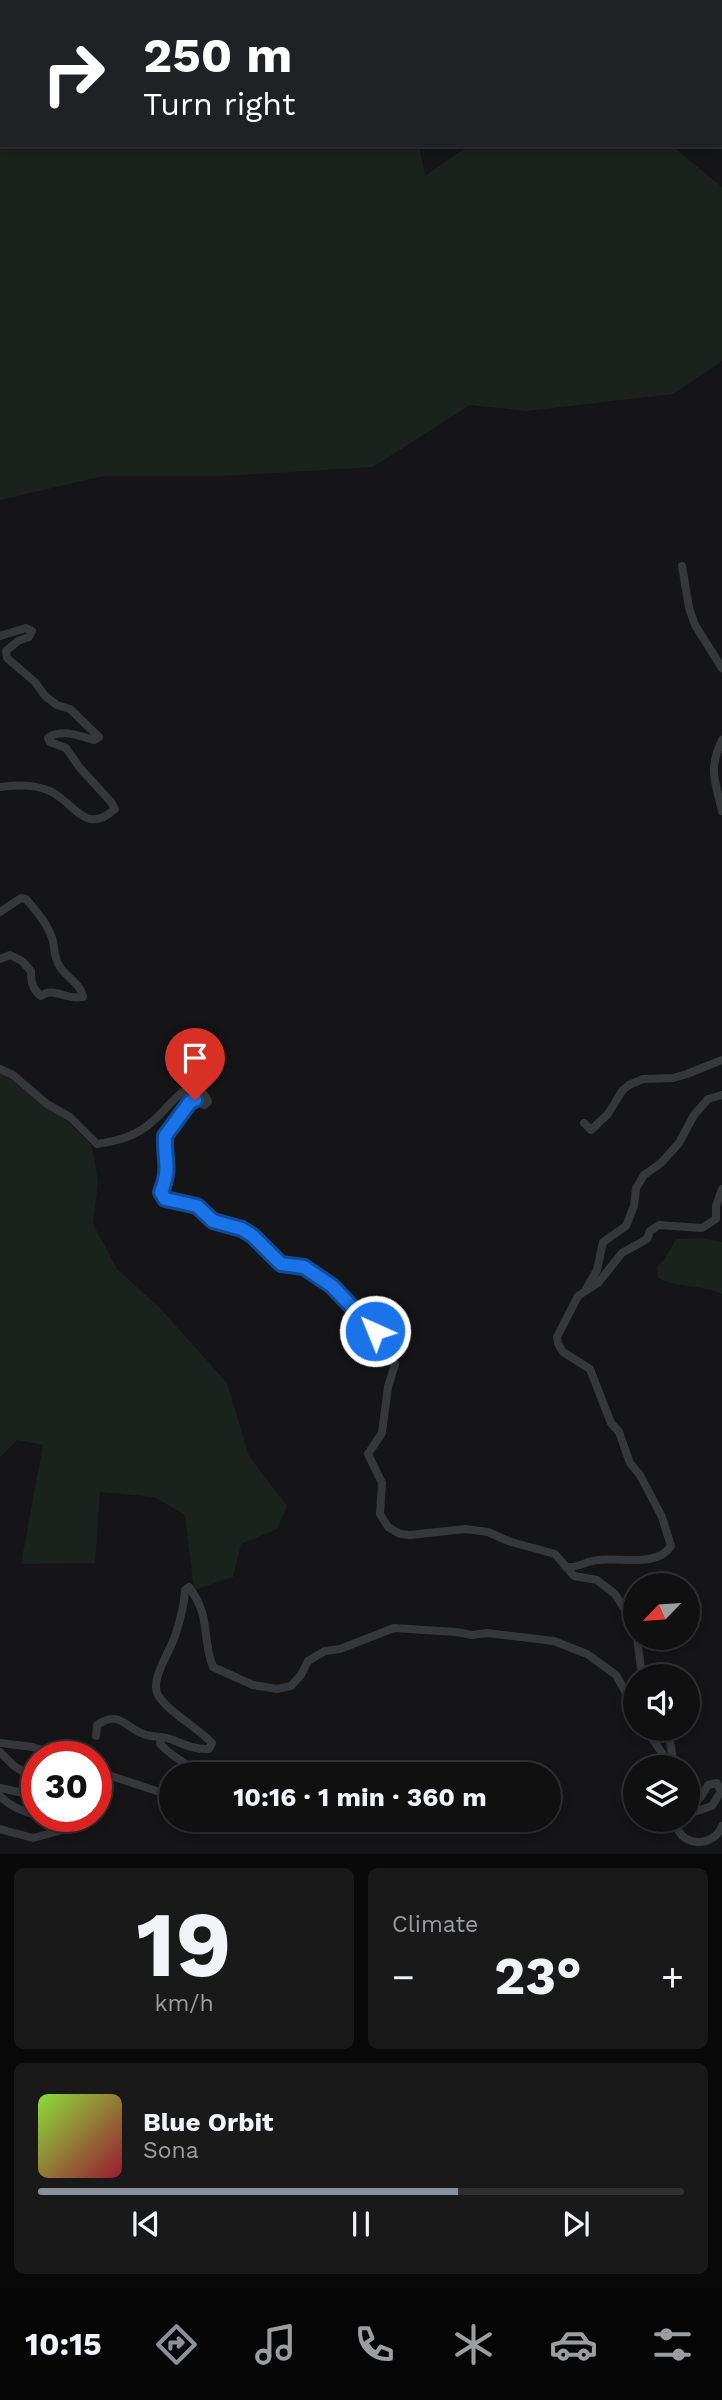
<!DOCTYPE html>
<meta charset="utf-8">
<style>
body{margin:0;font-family:"Work Sans",sans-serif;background:#19191a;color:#f1f3f6;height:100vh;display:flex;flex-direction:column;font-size:26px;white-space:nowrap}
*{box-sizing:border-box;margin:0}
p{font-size:23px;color:#9c9d9f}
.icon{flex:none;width:38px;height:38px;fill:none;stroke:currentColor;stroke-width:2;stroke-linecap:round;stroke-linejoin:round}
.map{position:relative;height:1854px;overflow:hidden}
.side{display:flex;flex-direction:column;gap:14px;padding:14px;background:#090909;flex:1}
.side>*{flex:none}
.guide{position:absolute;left:0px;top:0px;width:723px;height:147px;box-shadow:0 4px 10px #0003,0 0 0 2px #303031;background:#202124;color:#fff;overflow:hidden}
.needle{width:46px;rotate:245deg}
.fabs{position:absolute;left:623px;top:1573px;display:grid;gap:14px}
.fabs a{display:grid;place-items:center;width:77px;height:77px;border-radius:50%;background:#101011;box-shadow:0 4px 10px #0003,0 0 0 2px #303031;font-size:35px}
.speed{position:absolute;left:21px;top:1741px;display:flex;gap:14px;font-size:35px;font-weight:700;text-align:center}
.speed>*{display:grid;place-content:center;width:91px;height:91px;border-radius:50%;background:#101011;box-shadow:0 4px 10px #0003,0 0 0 2px #303031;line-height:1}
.speed .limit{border:10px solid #d22;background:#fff;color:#111}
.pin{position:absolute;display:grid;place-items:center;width:60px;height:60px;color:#fff;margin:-72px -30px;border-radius:50% 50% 50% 0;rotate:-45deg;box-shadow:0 0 7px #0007}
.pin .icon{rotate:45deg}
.me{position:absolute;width:77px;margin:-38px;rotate:316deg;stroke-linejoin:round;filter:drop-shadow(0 0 5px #0008)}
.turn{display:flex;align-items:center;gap:24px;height:147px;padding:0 28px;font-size:32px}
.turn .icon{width:91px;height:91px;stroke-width:2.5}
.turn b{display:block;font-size:49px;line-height:60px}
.big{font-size:52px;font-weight:700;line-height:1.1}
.side .widget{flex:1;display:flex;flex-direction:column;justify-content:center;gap:10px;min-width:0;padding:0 24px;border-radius:10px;background:#19191a}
.side .dial{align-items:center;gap:0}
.dial b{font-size:91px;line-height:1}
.song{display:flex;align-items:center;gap:21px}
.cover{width:84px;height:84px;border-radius:10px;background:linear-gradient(135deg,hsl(90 70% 55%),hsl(350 70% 35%))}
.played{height:7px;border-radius:4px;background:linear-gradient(90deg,#8c9099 65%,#303031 65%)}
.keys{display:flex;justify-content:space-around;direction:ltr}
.heat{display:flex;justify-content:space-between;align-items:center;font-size:38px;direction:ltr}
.side .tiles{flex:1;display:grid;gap:14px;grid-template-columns:1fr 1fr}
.widget:last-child{grid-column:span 2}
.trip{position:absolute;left:159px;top:1762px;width:402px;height:70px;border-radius:35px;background:#101011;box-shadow:0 4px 10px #0003,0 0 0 2px #303031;font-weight:700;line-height:70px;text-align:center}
.menu{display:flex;height:112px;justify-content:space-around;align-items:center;background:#060607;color:#9c9d9f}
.menu .icon{width:49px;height:49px}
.menu .active{color:#8c9099}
.menu b{font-size:32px;color:#f1f3f6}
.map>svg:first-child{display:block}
.green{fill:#1b211c}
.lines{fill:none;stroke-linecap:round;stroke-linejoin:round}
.street{stroke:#36373b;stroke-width:8}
.route-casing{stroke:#114b97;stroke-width:18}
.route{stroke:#1a73e8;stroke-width:12}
</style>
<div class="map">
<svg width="722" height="1854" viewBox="0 0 722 1854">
<rect width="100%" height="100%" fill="#151517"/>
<!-- green -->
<g class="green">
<polygon points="0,0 217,2 2,2 2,145 419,145 425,176 469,145 671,145 722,187 722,361 673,394 527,411 470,405 373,467 223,476 104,476 0,500"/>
<polygon points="0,1069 65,1119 92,1146 98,1182 93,1224 117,1269 160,1308 227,1383 249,1456 287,1506 277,1529 241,1544 233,1577 194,1590 185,1515 154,1497 100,1492 95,1563 21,1564 43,1445 17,1440 0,1457"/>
<path d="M700,1238l22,4v52c-21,-10 -48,-6 -64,-16l-1,-12 7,-6 12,-21z"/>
</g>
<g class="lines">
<!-- street -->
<g class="street">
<polyline points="633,0 636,2"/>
<polyline points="254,2 255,0"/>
<polyline points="316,2 317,0"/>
<polyline points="721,86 722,87"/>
<polyline points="682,566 689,608 695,625 722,668"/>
<path d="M0,636l26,-8 6,3 -3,6 -11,4 -12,10 1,7 28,24 10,14 12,9 13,4 29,28 -5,3c-15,-4 -33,-12 -46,-2l2,4 16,6 14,20 31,34 4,7c-30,27 -40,-6 -65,-18 -17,-7 -32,-6 -50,-4"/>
<path d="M722,740c-14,29 -7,41 0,71"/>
<path d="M0,912l21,-14 5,1c11,13 22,25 27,42 2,10 1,17 7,26 6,10 22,18 23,30 -15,4 -30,-11 -42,-1 -9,-7 -10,-15 -10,-25l-9,-10 -12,-6 -10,4"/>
<path d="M0,1069l13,6 34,29 23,13 27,27c21,-3 40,-8 56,-23 13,-11 22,-26 37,-34 8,2 16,7 18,15l-4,3 -9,-5 -5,2 -25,34c-1,25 6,29 -4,56l4,7 32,7 16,15 29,8 11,7 11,14 17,14 23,3 28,19 43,44 20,34 -7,23 -6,46 -14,21 14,29 -2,31 8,13 12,7 10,1 55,-6 23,3 20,9 47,13 19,22 23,4 18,14 20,31"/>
<polyline points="584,1123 591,1130 608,1114 622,1091 629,1085 643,1079 673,1078 687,1074 722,1060"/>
<polyline points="586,1289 597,1270 603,1242 626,1226 634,1206 636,1188 644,1175 661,1163 679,1143 694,1115 708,1099 722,1095"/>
<path d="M566,1567c14,1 19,-6 32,-7 22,-3 59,8 73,-14l-9,-29 -22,-42 -10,-12 -11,-31 -8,-9 -21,-54 -27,-17 -5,-8 -1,-7 21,-41 20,-13 24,-30 25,-14 3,-8 9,-6 43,3 14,-9v-13l6,-17"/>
<polyline points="637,1638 641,1668 646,1676"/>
<polyline points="646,1729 672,1768"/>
<polyline points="665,1729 670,1741 674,1768"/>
<path d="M96,1736l1,-11c23,-16 29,4 49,10 9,2 19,1 27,5 11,5 24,10 36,9l3,-6c-15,-16 -44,-31 -54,-48 -9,-15 14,-46 18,-62 5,-15 8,-28 9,-43l4,-3c23,31 12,50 24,80l40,18 24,4 14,-3 10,-11 7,-14 17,-10 15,-2 54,-21 62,4 16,3 15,-2 67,8 33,13 29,21 19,34"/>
<path d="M161,1737l-1,7c16,16 30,23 51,30"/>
<polyline points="0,1743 33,1747 61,1757"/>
<polyline points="0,1752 14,1766 37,1780"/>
<polyline points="96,1771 172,1796"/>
<polyline points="0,1788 37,1796"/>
<path d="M0,1796c10,10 23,16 37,19"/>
<polyline points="688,1799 700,1798 708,1785 717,1783 721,1791 712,1806 688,1814"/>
<path d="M675,1820c2,26 38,30 47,6"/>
<polyline points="0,1829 33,1838 70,1828 56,1818 46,1816"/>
</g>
</g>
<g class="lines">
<defs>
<path id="route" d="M195,1100l-5,2 -25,34c-1,24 6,31 -4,56l4,7 32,7 16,15 29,8 11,7 28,28 23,3 28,19 43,45"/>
</defs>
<!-- route casing -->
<use href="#route" class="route-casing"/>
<!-- route -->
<use href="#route" class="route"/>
</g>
</svg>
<div class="fabs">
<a><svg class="needle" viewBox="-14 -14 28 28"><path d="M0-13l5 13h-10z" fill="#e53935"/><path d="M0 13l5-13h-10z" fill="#9c9d9f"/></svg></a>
<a><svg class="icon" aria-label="sound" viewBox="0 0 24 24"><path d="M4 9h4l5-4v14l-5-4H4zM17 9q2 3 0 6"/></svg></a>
<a><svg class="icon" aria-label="layers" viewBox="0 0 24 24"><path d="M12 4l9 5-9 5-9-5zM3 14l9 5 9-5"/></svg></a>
</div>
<div class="speed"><div class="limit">30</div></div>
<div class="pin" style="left:195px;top:1100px;background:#d93025"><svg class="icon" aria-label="arrive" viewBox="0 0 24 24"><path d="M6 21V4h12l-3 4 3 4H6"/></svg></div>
<svg class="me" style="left:375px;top:1331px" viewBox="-20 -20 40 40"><circle r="17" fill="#1a73e8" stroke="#fff" stroke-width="3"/><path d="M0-11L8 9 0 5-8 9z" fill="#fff"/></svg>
<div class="trip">10:16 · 1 min · 360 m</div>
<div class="guide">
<div class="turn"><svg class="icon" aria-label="right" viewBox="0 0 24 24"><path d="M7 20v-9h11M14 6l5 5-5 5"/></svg><div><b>250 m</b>Turn right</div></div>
</div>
</div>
<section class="side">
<div class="tiles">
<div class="widget dial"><b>19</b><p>km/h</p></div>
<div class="widget"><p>Climate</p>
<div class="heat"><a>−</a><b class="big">23°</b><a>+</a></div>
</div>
<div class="widget">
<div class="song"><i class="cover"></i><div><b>Blue Orbit</b><p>Sona</p></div></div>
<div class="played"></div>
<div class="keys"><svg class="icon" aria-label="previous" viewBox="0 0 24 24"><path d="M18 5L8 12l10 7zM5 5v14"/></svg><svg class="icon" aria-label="pause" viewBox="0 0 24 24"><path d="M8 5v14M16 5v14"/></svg><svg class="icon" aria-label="next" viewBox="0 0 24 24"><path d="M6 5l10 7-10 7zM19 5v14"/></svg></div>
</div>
</div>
</section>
<nav class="menu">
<b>10:15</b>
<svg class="icon active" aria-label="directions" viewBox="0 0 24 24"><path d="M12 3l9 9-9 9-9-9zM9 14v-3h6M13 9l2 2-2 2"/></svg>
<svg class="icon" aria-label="music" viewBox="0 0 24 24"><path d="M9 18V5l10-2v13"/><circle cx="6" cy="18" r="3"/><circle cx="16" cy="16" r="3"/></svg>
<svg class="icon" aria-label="phone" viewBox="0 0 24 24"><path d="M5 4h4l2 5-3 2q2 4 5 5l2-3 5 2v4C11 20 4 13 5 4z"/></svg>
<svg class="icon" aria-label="climate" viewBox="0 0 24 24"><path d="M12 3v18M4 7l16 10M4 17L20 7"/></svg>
<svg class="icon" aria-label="car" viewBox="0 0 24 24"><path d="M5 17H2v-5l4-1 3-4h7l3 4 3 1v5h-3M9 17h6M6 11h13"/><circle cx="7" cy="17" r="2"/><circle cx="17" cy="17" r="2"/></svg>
<svg class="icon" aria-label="filters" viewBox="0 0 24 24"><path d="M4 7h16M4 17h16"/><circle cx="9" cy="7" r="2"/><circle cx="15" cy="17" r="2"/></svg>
</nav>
